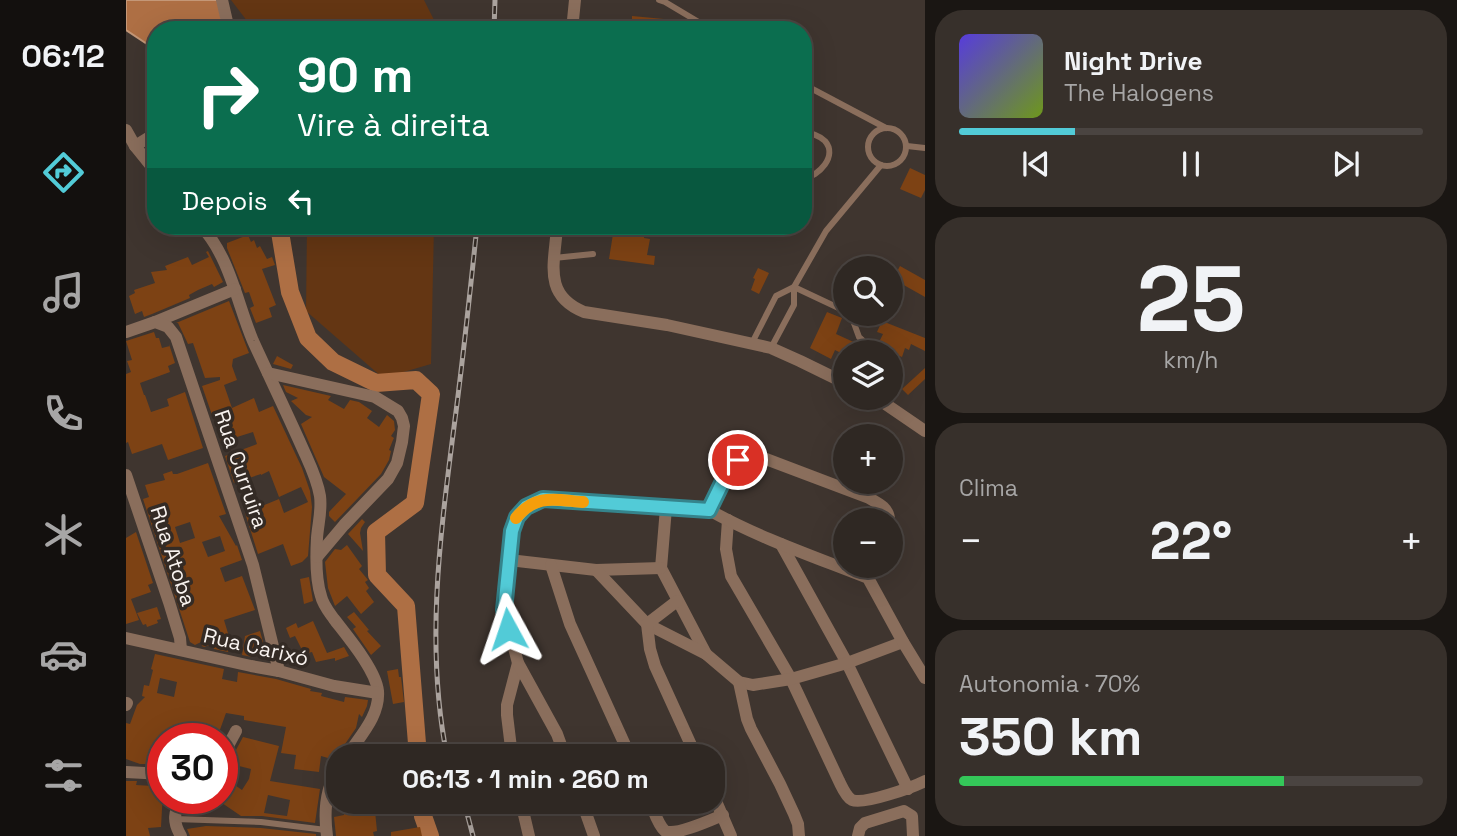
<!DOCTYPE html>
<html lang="pt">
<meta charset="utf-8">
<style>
body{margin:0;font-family:"Space Grotesk",sans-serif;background:#37302b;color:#f1f3f6;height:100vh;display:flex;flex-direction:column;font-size:26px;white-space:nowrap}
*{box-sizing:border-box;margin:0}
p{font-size:23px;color:#a7a6a6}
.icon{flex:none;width:38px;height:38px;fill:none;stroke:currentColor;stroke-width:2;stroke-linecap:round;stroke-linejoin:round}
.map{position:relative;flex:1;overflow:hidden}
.side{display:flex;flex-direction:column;gap:10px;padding:10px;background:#1a1613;width:532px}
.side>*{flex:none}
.guide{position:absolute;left:21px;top:21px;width:665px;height:214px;border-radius:28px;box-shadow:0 7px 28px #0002,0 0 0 2px #4a4441;background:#0b6e4f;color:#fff;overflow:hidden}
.buttons{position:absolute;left:707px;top:256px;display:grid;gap:14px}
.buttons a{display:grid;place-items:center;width:70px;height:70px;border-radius:50%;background:#2f2823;box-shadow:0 7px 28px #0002,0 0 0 2px #4a4441;font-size:35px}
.speed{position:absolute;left:21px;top:723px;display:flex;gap:14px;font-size:35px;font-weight:700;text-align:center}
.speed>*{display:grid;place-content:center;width:91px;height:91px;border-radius:50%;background:#2f2823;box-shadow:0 7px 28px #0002,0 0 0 2px #4a4441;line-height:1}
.speed .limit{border:10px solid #d22;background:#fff;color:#111}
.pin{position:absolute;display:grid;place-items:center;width:60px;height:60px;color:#fff;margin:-30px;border:4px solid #fff;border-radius:50%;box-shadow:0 2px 7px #0007}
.me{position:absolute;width:77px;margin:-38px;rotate:355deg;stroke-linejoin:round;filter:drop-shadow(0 0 5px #0008)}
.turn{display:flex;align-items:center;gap:24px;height:147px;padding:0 35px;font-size:32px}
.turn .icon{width:91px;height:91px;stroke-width:2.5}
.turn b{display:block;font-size:49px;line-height:60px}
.then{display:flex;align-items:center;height:66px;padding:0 35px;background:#0003;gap:14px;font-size:26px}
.big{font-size:52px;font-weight:700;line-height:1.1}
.side .card{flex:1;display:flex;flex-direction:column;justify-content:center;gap:10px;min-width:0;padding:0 24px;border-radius:28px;background:#37302b}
.side .dial{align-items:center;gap:0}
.dial b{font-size:91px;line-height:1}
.song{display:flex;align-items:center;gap:21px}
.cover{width:84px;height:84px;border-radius:10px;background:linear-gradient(135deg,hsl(250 70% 55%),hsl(80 70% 35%))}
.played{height:7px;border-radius:4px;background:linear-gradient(90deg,#52cbd7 25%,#4a4441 25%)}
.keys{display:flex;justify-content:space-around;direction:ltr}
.heat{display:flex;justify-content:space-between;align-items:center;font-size:38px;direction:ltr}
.charge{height:10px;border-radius:5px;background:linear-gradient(90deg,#34c759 70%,#4a4441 0)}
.trip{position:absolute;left:200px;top:744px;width:399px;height:70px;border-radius:28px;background:#2f2823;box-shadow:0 7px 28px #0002,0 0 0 2px #4a4441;font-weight:700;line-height:70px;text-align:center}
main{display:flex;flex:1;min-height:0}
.tab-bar{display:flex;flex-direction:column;width:126px;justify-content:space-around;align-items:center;background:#13100e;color:#a7a6a6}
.tab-bar .icon{width:49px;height:49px}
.tab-bar .on{color:#52cbd7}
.tab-bar b{font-size:32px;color:#f1f3f6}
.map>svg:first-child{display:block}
.green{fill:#643613}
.water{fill:#ae6f44;stroke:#c49777;stroke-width:2}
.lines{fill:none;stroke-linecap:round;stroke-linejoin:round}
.river{stroke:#ae6f44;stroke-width:18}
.building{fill:#7d4214;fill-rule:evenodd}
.service{stroke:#8a6e5c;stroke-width:6}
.minor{stroke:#8a6e5c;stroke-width:12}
.rail-casing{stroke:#aba39e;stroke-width:5}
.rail{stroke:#342b25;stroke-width:2.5;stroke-dasharray:8;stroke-linecap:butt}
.route-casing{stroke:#35848c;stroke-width:18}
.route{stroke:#52cbd7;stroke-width:12}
.slow{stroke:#f59e0b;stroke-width:12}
.labels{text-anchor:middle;stroke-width:7;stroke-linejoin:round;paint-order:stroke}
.street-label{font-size:21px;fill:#f9f3ef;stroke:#342b25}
</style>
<main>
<nav class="tab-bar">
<b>06:12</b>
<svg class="icon on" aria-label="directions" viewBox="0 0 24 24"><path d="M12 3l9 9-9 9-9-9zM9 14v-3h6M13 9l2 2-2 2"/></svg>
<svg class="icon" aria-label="music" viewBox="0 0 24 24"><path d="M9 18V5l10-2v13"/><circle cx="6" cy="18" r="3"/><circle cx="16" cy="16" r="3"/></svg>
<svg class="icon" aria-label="phone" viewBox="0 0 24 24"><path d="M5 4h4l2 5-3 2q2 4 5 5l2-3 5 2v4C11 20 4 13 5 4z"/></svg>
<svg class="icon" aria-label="climate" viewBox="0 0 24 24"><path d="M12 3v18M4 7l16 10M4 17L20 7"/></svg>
<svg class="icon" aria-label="car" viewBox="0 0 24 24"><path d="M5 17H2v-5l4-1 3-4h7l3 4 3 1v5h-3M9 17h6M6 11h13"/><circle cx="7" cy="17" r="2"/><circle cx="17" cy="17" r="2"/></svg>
<svg class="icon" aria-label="filters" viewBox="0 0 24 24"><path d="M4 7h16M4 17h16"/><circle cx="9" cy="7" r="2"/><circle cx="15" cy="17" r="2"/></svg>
</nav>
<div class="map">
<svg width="799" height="836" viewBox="0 0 799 836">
<rect width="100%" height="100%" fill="#3f352f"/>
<!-- green -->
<g class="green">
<polygon points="105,0 298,0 313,30 128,30"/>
<polygon points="181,226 308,226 305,364 257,378 180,311"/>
</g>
<!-- water -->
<polygon class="water" points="0,0 92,0 98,30 30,30 30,50 0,30"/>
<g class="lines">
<!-- river -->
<g class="river">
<polyline points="153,226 164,292 182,338 207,362 250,383 290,380 305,394 289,503 250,532 251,575 280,606 292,756"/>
<polyline points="296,802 297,816 304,836"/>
</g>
</g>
<!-- building -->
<g class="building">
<polygon points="506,16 538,19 537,28 506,26"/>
<polygon points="784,168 799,175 799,190 795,198 774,189"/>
<polygon points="502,226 519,226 518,238 524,239 521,255 529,256 528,265 483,259 487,234 502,236"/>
<polygon points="122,235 125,242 128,240 131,248 134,246 141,259 146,257 149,265 136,269 150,305 143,308 146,317 130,323 124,308 128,306 123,292 119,293 101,248 101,243"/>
<polygon points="82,251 97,282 88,287 86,284 72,290 63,295 64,298 26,314 18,317 16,311 9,314 3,296 9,293 8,290 29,283 25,272 41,270 39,266 62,257 66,265 83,257 80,252"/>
<polygon points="774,266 799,280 799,297 767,279"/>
<polygon points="632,268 643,273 633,294 625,290 629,279 627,278"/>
<polygon points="103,301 123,353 107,359 106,366 111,380 98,385 106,408 128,398 133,412 147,406 176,468 184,491 186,507 182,556 176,562 165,566 157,544 132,554 119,513 153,499 158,513 182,502 175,487 153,497 143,471 135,475 135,474 108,483 99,456 131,444 127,432 95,442 91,430 98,428 92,413 86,415 76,386 94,380 94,377 79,378 67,343 62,344 52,323 50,323"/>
<polygon points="701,312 716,318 710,334 732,344 740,352 719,352 719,355 709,350 705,359 684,348"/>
<polygon points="756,321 799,338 799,351 785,344 783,350 779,348 776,357 751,346 757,334 751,332"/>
<polygon points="28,332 30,338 33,338 36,348 44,346 43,344 49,363 42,366 44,372 14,383 18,395 19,395 25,412 43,406 41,399 59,392 77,448 42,460 36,444 6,454 2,442 0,443 0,374 5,372 1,361 6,360 0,341"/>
<polygon points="151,356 167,365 165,369 147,364"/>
<polygon points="799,368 799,379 782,395 776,389"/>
<polygon points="157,385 205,396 202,400 218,409 224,400 233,402 246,411 241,418 253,427 261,415 268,421 269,430 265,436 268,438 267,440 263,450 265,451 263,460 255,474 209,522 203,516 203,512 220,494 198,477 175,424 186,417 180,415 165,401 172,398 160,392"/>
<path d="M82,463l17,48 1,3 -7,2 17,30 1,-1 5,15 -22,8 5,14 17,-6 13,34 -31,10 6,20 -2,12 -14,-3 -2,-5 -8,3 -2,-1 -1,-4 -6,3 -5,-3 -47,-143 6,-2 -4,-12 20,-5 -2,-6 9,-3 1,3h4zM64,522l5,16 -15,5 -5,-16zM94,536l5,15 -17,6 -6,-15z"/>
<polygon points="236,519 239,522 235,528 234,533 237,551 222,534"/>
<polygon points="10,532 27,583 22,585 25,592 5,599 13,620 0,624 0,538"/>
<polygon points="221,545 236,566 233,569 242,580 239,582 243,588 240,591 248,602 235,614 221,596 209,606 202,588 199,562 209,549 215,550"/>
<polygon points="183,577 187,601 178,604 174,579"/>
<polygon points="31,607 35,619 31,620 32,623 21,627 20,624 17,625 11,613"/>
<polygon points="228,612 243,630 241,631 255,646 245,655 227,629 230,627 221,617"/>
<polygon points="187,621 201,653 218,647 223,656 209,661 209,658 190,662 186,652 178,654 169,636 164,638 160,628 170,623 172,628"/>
<polygon points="134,631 139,649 125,652 126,657 116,655 119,636"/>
<path d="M29,654l69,15 -2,10 15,3 1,-10 38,7 35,10 -1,2 12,2 -1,3 23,6 1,-5 23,3 -1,6 -5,11 -3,-3 -3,14 -13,19 -2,-1 -6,14 -14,-4 -2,16 -25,-3 2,-14 -15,-2 5,-26 -42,-7v-4l-18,-3 -9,25h-54v26h-23l-14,-5v-36l4,1 7,-19 8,-8 -3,-1 2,-11 5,1 4,-16 -2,-1zM34,678l17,4 -3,15 -17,-4z"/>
<polygon points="272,669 273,677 275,677 278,702 267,704 261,671"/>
<path d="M117,737l36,9 -9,35 50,8 -5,34 -53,-7h-21l-19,-13v-34l8,-8zM113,766l12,3 -2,10 -7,11 -13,-9zM142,795l22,5 -3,16 -23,-3z"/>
<polygon points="0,781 11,781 10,785 27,786 27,782 35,783 37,791 35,827 22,828 24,836 0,836"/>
<polygon points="217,802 282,802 283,806 249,811 251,831 247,832 248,836 210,836 208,817 218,815"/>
<polygon points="80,826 135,828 190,834 190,836 64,836 61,829"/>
<polygon points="294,827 296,836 265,836 265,832"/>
</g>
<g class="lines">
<!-- service -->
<g class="service">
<polyline points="533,0 539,2 586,30"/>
<polyline points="677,84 760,128"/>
<circle cx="761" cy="147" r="19"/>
<path d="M677,132c8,1 16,3 22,9 13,15 -6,35 -22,38"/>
<polyline points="781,146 799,148"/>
<polyline points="428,258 467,254"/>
<polyline points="668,287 719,311"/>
<polyline points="722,313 725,315 733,337 749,352"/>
<polyline points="626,343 650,296 668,287"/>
<polyline points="645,348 668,305 668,287 700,231 755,165"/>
<polyline points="49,819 135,822 200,830"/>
</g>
<!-- minor -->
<g class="minor">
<polyline points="96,0 103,30"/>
<polyline points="446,30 449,0"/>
<polyline points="0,130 9,146 30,172"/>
<polyline points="9,146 30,133"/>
<path d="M75,226c29,31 36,77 52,115 16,35 33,70 49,106 7,16 15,31 18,49 2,15 -2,28 -3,42 -1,17 -1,43 4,58 2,9 8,16 13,23 13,17 42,51 44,72 2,25 -18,45 -31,65"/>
<path d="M431,226c-2,36 -15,69 27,86l83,13 104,23 29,13 45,22"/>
<polyline points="29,322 109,289"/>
<polyline points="0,332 29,322 42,327 50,337 127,565 153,671"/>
<polyline points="142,373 249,397 272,411 276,418 278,426 276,442 271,463 262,479 218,525 191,557"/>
<polyline points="747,397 758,403 799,431"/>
<polyline points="0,475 43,602 54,638 55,650"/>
<polyline points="540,508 535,568 580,654"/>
<path d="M583,510c12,-24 18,-54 49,-54l111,42c9,5 20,10 20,22"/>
<path d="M602,520l-2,29 5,27 60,103 48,102c3,6 7,16 13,19 12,5 61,-13 73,-19"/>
<polyline points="655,544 721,663 782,789"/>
<polyline points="383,560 470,570 535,568"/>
<polyline points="425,565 444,624 504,756"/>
<polyline points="470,570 521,624 580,654 613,682 627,685 665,679 721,663 777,642"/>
<polyline points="551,601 521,624 524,649 529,666 570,756"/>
<polyline points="0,638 125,666 153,671 208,686 252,693"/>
<polyline points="613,682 621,719 625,729 654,784 668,814 672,824 673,836"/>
<polyline points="0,705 1,703"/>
<polyline points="386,756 381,715 381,705 392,663"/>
<path d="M439,756l-8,-22 -39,-71 -14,-53 8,-79 5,-14 9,-10 17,-8 166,11c50,28 106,47 159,68l35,64 22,36"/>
<polyline points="96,757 110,731"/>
<polyline points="0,772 37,774"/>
<polyline points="586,792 605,836"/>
<polyline points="395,802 403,836"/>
<polyline points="456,802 468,836"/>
<path d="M524,802c4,9 8,23 15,29 11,5 46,-11 58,-16"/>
<path d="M55,836c-9,-15 -7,-24 1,-38"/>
<path d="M201,836c-3,-22 -2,-47 11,-66"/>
<polyline points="732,836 734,828 739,823 778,811 786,816 787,836"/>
</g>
<defs>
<g id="rail">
<polyline points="368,30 369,0"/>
<path d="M321,756c-22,-109 -7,-220 7,-329 9,-67 16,-134 23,-201"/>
<polyline points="338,802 347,836"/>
</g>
</defs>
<!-- rail casing -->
<use href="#rail" class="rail-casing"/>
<!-- rail -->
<use href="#rail" class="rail"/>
</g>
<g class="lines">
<defs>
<polyline id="route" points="382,629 378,610 386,531 391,517 400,507 417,499 583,510 603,469 612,460"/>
</defs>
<!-- route casing -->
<use href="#route" class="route-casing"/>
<!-- route -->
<use href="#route" class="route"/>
<!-- slow -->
<path class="slow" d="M390,518c20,-25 40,-18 67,-16"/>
</g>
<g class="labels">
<!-- street labels -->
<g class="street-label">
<text transform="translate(115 469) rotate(71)" y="7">Rua Curruira</text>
<text transform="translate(47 556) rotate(72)" y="7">Rua Atoba</text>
<text transform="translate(130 647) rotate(13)" y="7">Rua Carixó</text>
</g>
</g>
</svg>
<div class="buttons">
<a><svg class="icon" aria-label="search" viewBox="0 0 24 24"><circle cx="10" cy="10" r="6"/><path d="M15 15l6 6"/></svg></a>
<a><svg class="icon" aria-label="layers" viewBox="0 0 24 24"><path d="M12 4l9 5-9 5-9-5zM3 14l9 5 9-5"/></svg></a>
<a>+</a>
<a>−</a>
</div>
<div class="speed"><div class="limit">30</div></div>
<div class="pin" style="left:612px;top:460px;background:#d93025"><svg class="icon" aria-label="arrive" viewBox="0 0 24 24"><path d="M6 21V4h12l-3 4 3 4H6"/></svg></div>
<svg class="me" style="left:382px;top:629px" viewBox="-20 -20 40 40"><path d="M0-17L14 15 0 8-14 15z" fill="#52cbd7" stroke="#fff" stroke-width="4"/></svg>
<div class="trip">06:13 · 1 min · 260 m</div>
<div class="guide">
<div class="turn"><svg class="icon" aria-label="right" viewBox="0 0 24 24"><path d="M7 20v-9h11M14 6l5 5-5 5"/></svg><div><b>90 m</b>Vire à direita</div></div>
<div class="then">Depois<svg class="icon" aria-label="left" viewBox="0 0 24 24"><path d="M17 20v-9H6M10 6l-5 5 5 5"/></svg></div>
</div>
</div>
<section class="side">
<div class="card">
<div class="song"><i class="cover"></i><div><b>Night Drive</b><p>The Halogens</p></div></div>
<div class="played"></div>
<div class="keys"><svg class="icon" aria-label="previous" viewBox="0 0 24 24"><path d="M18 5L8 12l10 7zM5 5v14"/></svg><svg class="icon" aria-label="pause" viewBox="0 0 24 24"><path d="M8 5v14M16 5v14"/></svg><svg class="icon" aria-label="next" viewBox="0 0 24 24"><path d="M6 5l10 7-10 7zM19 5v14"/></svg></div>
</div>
<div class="card dial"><b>25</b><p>km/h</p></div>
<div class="card"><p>Clima</p>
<div class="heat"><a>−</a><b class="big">22°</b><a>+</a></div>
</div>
<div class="card"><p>Autonomia · 70%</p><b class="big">350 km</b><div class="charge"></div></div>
</section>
</main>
